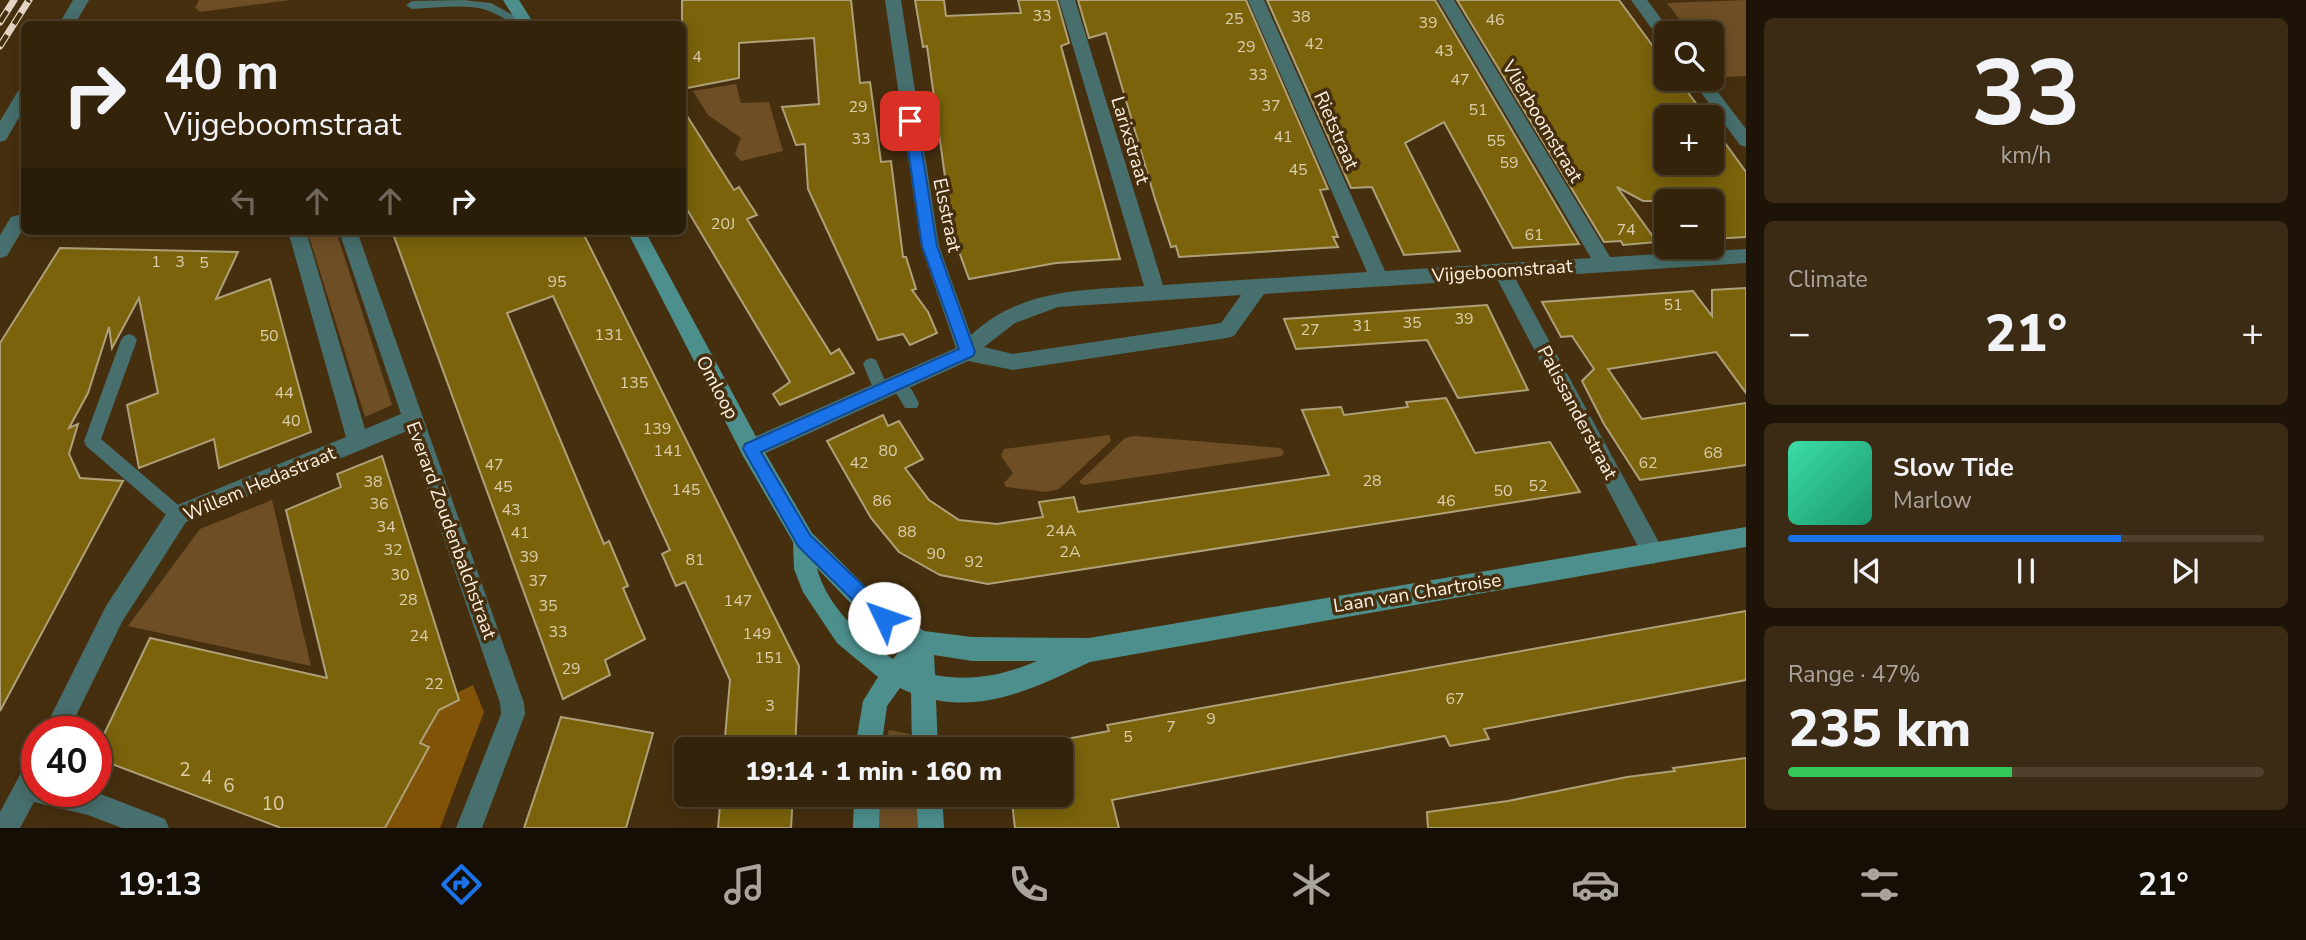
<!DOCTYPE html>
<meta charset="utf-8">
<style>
body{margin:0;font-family:"Nunito Sans",sans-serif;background:#3c2b14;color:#f1f3f6;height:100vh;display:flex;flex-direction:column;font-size:26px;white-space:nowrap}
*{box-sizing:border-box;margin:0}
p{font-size:23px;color:#a9a49d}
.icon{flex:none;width:38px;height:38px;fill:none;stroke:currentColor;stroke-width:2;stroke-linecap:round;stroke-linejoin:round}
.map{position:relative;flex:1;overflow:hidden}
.sheet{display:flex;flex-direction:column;gap:18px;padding:18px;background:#1d1306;width:560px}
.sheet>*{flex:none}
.top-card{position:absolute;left:21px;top:21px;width:665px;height:214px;border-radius:10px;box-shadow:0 4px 18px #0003,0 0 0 2px #4e402c;background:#34230b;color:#f1f3f6;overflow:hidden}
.fabs{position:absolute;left:1654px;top:21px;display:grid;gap:14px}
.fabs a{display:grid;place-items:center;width:70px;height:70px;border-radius:10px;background:#34230b;box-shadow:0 4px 18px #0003,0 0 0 2px #4e402c;font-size:35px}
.speed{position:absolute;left:21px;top:716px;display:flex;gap:14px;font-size:35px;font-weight:700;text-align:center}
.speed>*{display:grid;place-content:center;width:91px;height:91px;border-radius:50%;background:#34230b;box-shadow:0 4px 18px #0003,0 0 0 2px #4e402c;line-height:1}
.speed .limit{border:10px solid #d22;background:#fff;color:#111}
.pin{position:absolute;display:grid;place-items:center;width:60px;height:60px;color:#fff;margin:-30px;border-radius:14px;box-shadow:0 4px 10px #0006}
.me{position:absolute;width:77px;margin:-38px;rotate:312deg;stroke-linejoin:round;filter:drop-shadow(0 0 5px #0008)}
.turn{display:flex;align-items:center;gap:24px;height:147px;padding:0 28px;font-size:32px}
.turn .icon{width:91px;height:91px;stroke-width:2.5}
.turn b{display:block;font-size:49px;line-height:60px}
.lanes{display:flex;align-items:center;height:66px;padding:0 28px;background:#0003;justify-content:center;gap:35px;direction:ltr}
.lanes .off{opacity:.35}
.big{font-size:52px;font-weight:800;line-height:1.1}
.sheet .widget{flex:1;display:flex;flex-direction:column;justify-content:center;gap:10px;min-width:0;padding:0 24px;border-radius:10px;background:#3c2b14}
.sheet .dial{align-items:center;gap:0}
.dial b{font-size:91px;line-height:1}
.song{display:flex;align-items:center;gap:21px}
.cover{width:84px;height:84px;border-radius:10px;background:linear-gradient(135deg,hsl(160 70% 55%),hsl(160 70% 35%))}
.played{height:7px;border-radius:4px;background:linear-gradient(90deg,#1a73e8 70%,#4e402c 70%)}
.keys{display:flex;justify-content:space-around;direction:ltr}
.heat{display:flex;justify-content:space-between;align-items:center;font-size:38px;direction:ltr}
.charge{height:10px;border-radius:5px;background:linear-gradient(90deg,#34c759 47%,#4e402c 0)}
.trip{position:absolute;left:674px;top:737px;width:399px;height:70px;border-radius:10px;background:#34230b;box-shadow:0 4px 18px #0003,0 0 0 2px #4e402c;font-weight:800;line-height:70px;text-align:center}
.menu{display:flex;height:112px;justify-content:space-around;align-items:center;background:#150e04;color:#a9a49d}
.menu .icon{width:49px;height:49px}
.menu .active{color:#1a73e8}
.menu b{font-size:32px;color:#f1f3f6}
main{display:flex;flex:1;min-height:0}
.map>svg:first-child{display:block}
.green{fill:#6e4f25}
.forest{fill:#815308}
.building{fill:#7a630b;stroke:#aea179;stroke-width:2}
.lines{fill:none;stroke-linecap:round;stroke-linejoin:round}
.lane{fill:#476f6d;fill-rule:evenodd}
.street{fill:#476f6d;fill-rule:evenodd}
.secondary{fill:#4d8f8d;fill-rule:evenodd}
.rail-casing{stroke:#e3d5c4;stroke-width:7}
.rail{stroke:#462f0f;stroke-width:4.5;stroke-dasharray:13;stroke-linecap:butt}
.route{fill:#1a73e8;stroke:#114b97;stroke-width:2}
.labels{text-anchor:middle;stroke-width:7;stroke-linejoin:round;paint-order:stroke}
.number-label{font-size:16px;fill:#dccead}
.street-label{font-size:19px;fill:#fdf1e3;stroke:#462f0f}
.near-number-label{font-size:19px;fill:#dccead}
</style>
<main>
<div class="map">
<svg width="1746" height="828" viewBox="0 0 1746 828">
<rect width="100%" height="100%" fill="#462f0f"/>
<!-- green -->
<g class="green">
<polygon points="199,0 290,0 200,12 195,8"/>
<polygon points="1746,0 1746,76 1724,77 1712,61 1712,33 1690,33 1667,3"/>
<polygon points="736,84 741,103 769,102 783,151 741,161 735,154 741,138 708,115 693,91"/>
<polygon points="324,231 336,231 392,405 365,417 309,236"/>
<polygon points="1109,435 1111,441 1059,489 1046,492 1006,487 1004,483 1013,473 1001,456 1004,449"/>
<polygon points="1134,436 1280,448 1284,452 1282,456 1083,485 1079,482 1125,438"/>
<polygon points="272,500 311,666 128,626 200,529"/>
<polygon points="889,730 910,734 913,749 883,749"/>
<polygon points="876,795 917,795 920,828 875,828"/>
</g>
<!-- forest -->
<polygon class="forest" points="473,685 484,712 440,828 386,828 429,745 421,743 440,710 459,701 457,693"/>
<!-- building -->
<g class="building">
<polygon points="682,0 851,0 860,83 870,82 881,162 891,161 903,257 906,257 916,289 912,290 928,312 937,333 910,345 903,334 878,340 808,189 805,144 796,145 782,107 819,104 814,38 739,43 739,78 682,89"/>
<polygon points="915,0 944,0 946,16 1021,13 1018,0 1057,0 1069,43 1061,46 1120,259 1056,263 969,279 953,235 927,46 923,47"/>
<polygon points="1078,0 1246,0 1328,189 1320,190 1338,237 1333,237 1338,247 1179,257 1176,246 1171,247 1155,199 1106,33 1089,38"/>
<polygon points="1267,0 1435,0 1579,244 1513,248 1444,122 1405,143 1460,251 1404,255 1372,187 1351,188"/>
<polygon points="1457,0 1619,0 1666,64 1666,79 1678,79 1706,117 1666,117 1666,163 1712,163 1712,125 1746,172 1746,237 1712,239 1712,201 1643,201 1617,187 1657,242 1623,245 1621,241 1604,242"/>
<polygon points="682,108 734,190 739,187 757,215 747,219 831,354 839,349 854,373 780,405 773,394 790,382 682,201"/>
<polygon points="392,231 582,231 799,666 795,749 724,749 730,680 685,582 676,586 662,554 670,550 553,296 507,313 604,544 609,541 628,586 623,588 645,639 605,660 610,675 563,699"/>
<polygon points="60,248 238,252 216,299 270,279 311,432 219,468 214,439 139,468 127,405 158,393 139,298 112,348 109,327 88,393 69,428 78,424 69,454 80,478 123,481 0,711 0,343"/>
<polygon points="1746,288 1746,393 1716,352 1608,369 1642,419 1746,403 1746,465 1640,480 1604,424 1582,381 1594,369 1572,336 1561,337 1542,302 1693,291 1712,316 1712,290"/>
<polygon points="1487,305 1528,390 1458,398 1427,340 1296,349 1284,319"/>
<polygon points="1446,398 1475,453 1550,442 1580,492 988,584 940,575 899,552 871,518 827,441 883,415 888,426 899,421 923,459 905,468 929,500 959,520 997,524 1043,517 1039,502 1074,497 1078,512 1329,475 1302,410 1341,407 1344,415 1408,407 1406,402"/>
<polygon points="382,456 459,700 439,710 420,743 429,747 385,828 281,828 96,758 96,751 150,638 327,678 286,510 341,487 337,474"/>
<polygon points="1746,611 1746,680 1484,729 1489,739 1450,746 1445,736 1112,800 1119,828 1015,828 1011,794 1060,794 1060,749 1014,749 1051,746 1050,742 1109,731 1107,725"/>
<polygon points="561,717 653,733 626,828 524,828"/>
<polygon points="1746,758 1746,828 1428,828 1427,812 1508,801 1627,777 1675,771 1673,768"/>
<polygon points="721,794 793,794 791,828 718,828"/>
</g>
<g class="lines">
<!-- lane -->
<g class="lane">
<path d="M463,0l28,3 38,21c-19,2 -28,-10 -46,-15 -22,-5 -48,-1 -71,0l-6,-4 6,-4z"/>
<polygon points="129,334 134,336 137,340 101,439 184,510 186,515 184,520 178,523 172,520 86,446 84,441 121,340 124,336"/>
<polygon points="871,358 876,360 889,390 886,395 876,395 863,364 866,360"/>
<path d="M898,377c10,3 16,17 21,26l-2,5h-12l-15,-25 3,-5z"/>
</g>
<!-- street -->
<g class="street">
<polygon points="73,0 89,0 75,24 59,24"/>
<path d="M885,0h16l38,246 32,89c50,-46 110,-45 173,-49l-85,-286h16l88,285 204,-13 -119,-272h16l121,271 206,-13 -153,-258h16l156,257 136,-8v14l-231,15 146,268 3,7 -3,7 -8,4 -8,-4 -148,-281 -233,15 -30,42 -7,2 -214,32 -45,-9 -209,95 -8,2 -8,-2 -3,-7 3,-7 213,-94 -35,-102zM1241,295l-20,28 -208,31 -29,-7 31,-24 43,-16z"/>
<polygon points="1631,0 1647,0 1672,33 1666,33 1666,41 1660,40"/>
<polygon points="1691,79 1708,79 1746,129 1746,147 1740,145"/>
<polygon points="24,89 24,109 6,140 0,142 0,121 18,91"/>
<polygon points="18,215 24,217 24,227 7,256 0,258 0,235 11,217"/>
<polygon points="288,231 306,231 365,429 401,414 339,231 357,231 524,703 525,714 482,828 456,828 501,714 500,703 407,431 186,522 122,622 68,732 43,732 106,606 170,508 346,437"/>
<polygon points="37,756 37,791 93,791 165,819 169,828 122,828 88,815 34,802 20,828 0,828 0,812 28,760"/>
</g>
<!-- secondary -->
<g class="secondary">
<polygon points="503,0 519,0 534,24 518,24"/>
<path d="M627,231h18l114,211 53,91 66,66 46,32 48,6 117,1 657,-111v20l-656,115c-49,23 -99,49 -154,38l2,49h-26l-1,-56 -11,-5 -13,18 -6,43h-26l8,-48 15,-24 -41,-34 -34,-51 -9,-23 -1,-27 -50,-86zM817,568l45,47 42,30 -11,14c-30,-19 -67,-54 -76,-91zM934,655l38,6h65c-33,14 -66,21 -102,14z"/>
<polygon points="854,794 880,794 879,828 853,828"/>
<polygon points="916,794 942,794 944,828 918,828"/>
</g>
<defs>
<g id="rail">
<polyline points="0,22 14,0"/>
<polyline points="0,46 29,0"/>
</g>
</defs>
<!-- rail casing -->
<use href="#rail" class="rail-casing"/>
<!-- rail -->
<use href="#rail" class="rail"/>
</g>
<!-- route -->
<polygon class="route" points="910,116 917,121 937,246 975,352 973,356 761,452 810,535 891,612 893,618 891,625 884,627 878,625 798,546 743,449 745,444 959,349 922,246 904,121"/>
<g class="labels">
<!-- number labels -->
<g class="number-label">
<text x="1042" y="21">33</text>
<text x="1301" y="22">38</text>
<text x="1234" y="24">25</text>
<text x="1495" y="25">46</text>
<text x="1428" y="28">39</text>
<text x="1314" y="49">42</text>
<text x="1246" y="52">29</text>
<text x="1444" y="56">43</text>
<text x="697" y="62">4</text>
<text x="1258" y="80">33</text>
<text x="1460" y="85">47</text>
<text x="1271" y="111">37</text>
<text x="858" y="112">29</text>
<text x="1478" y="115">51</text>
<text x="1283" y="142">41</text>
<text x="861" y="144">33</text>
<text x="1496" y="146">55</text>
<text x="1509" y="168">59</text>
<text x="1298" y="175">45</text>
<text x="723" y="229">20J</text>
<text x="1626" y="235">74</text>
<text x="1534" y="240">61</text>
<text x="156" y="267">1</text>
<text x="180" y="267">3</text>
<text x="204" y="268">5</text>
<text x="557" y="287">95</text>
<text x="1673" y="310">51</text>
<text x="1464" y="324">39</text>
<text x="1412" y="328">35</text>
<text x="1362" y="331">31</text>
<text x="1310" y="335">27</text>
<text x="609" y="340">131</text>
<text x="269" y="341">50</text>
<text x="634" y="388">135</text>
<text x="284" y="398">44</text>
<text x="291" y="426">40</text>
<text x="657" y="434">139</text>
<text x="668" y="456">141</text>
<text x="888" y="456">80</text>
<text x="1713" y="458">68</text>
<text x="859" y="468">42</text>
<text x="1648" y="468">62</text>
<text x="494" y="470">47</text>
<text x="1372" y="486">28</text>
<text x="373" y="487">38</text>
<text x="1538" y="491">52</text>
<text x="503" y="492">45</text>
<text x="686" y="495">145</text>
<text x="1503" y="496">50</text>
<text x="882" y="506">86</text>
<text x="1446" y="506">46</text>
<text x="379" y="509">36</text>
<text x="511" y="515">43</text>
<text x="386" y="532">34</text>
<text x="1061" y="536">24A</text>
<text x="907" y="537">88</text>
<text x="520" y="538">41</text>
<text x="393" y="555">32</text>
<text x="1070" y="557">2A</text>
<text x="936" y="559">90</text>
<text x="529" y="562">39</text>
<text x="695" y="565">81</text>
<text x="974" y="567">92</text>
<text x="400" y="580">30</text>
<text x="538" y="586">37</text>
<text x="408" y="605">28</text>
<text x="738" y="606">147</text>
<text x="548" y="611">35</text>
<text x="558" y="637">33</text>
<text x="757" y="639">149</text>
<text x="419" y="641">24</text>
<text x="769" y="663">151</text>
<text x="571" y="674">29</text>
<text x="434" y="689">22</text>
<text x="1455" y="704">67</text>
<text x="770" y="711">3</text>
<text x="1211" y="724">9</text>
<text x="1171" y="732">7</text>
<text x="1128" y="742">5</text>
</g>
<!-- street labels -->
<g class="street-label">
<text transform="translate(1543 121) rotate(59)" y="7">Vlierboomstraat</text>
<text transform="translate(1337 130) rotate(66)" y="7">Rietstraat</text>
<text transform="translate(1131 140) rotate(73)" y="7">Larixstraat</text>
<text transform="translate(948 215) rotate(78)" y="7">Elsstraat</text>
<text transform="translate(1502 270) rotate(-4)" y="7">Vijgeboomstraat</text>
<text transform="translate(718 387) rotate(62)" y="7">Omloop</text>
<text transform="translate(1578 412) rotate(62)" y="7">Palissanderstraat</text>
<text transform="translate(259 483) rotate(-23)" y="7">Willem Hedastraat</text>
<text transform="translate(452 530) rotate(70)" y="7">Everard Zoudenbalchstraat</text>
<text transform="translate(1417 592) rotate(-9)" y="7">Laan van Chartroise</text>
</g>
<!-- near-number labels -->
<g class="near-number-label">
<text x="185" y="776">2</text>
<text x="207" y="784">4</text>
<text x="229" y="792">6</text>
<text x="273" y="810">10</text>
</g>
</g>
</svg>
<div class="fabs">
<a><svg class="icon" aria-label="search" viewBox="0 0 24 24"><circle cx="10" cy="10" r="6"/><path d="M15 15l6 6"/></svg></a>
<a>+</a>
<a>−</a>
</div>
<div class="speed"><div class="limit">40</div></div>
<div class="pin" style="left:910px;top:121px;background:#d93025"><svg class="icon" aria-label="arrive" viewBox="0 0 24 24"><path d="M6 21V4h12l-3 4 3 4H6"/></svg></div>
<svg class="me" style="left:884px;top:618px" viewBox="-20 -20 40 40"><circle r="19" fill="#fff"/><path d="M0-13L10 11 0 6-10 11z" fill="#1a73e8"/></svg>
<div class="trip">19:14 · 1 min · 160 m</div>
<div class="top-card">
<div class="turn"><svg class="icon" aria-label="right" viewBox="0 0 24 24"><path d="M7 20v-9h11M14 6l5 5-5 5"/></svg><div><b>40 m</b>Vijgeboomstraat</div></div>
<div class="lanes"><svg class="icon off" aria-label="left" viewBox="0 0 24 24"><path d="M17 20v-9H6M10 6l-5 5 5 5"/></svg><svg class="icon off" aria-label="ahead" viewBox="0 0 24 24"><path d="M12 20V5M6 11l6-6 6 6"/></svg><svg class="icon off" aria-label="ahead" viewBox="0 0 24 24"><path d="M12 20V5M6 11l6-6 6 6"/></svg><svg class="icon" aria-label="right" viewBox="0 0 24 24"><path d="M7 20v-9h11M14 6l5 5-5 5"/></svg></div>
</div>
</div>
<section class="sheet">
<div class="widget dial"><b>33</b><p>km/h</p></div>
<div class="widget"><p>Climate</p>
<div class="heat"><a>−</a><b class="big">21°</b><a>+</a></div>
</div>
<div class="widget">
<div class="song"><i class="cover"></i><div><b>Slow Tide</b><p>Marlow</p></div></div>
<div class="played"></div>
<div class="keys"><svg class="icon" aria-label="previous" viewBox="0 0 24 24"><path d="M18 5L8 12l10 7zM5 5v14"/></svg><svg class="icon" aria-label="pause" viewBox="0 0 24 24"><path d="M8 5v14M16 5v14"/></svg><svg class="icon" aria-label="next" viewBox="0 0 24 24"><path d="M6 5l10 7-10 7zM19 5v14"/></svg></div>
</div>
<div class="widget"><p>Range · 47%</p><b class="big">235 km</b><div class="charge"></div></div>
</section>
</main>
<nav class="menu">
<b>19:13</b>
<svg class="icon active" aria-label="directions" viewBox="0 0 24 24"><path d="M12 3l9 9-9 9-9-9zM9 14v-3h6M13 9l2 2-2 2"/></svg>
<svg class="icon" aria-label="music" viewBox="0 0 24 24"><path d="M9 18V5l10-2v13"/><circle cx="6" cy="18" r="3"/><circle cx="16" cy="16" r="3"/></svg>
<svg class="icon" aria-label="phone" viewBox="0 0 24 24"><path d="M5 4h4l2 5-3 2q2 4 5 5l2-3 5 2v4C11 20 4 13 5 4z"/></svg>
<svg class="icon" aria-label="climate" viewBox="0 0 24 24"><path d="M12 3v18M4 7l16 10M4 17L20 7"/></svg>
<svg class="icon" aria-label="car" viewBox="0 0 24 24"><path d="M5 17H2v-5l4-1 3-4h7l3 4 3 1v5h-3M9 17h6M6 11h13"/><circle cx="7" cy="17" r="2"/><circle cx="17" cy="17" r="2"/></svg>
<svg class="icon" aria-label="filters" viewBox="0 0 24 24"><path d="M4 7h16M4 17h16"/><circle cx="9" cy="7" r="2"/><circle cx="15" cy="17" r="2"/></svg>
<b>21°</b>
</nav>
